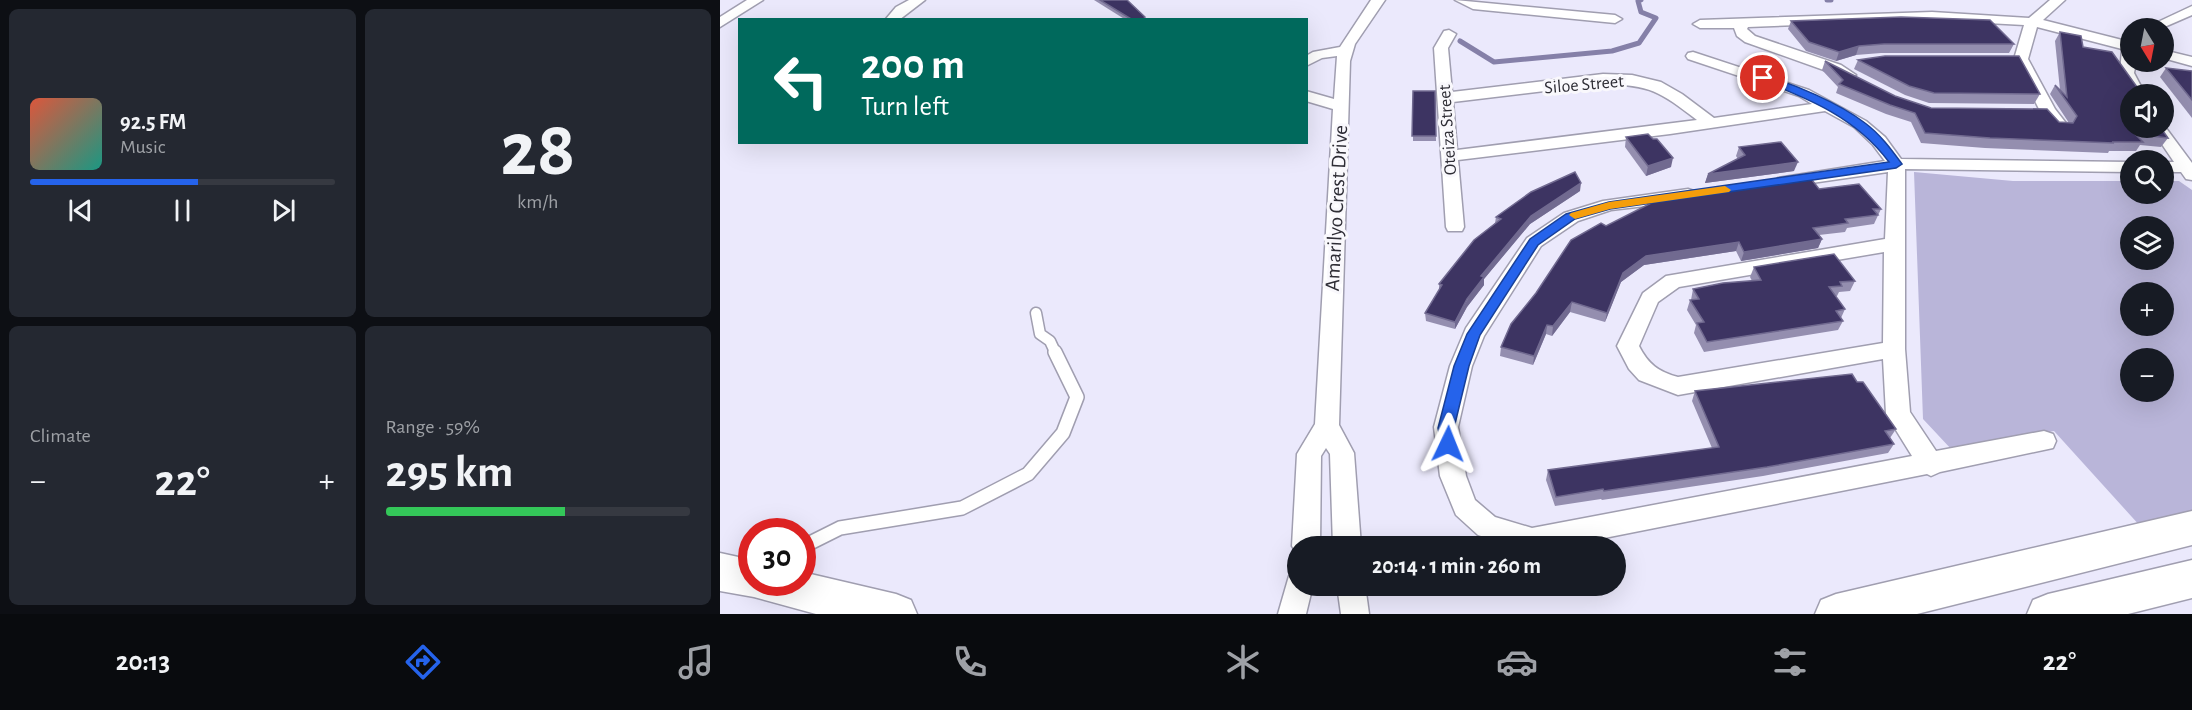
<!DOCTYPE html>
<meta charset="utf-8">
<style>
body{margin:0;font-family:"Alegreya Sans",sans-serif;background:#242831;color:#f1f3f6;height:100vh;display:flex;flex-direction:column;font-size:22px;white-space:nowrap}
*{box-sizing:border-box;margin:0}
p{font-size:20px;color:#9ea1a6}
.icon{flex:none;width:33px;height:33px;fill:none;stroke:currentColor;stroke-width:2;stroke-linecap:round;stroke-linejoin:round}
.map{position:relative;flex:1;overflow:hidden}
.panel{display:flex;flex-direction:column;gap:9px;padding:9px;background:#0d0f14;width:720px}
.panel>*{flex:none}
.top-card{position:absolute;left:18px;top:18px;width:570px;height:126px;border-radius:0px;box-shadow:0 6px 24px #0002;background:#00695c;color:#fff;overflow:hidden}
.needle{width:39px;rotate:170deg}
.tools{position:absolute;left:1400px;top:18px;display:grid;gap:12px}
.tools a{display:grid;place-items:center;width:54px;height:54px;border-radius:50%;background:#171b24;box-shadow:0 6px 24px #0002;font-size:30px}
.speed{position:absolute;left:18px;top:518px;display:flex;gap:12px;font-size:30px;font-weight:700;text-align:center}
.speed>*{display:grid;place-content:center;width:78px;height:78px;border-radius:50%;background:#171b24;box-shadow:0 6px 24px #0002;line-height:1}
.speed .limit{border:9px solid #d22;background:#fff;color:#111}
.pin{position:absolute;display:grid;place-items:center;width:51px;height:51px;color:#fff;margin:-26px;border:3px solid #fff;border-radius:50%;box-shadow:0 2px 6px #0007}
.me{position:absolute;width:66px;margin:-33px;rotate:2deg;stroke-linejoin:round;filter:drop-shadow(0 0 4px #0008)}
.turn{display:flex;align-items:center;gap:21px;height:126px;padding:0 24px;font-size:27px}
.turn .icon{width:78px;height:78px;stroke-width:2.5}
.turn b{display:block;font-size:42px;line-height:51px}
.big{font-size:45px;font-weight:700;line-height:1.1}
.panel .card{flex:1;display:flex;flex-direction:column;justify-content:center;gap:9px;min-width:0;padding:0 21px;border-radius:9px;background:#242831}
.panel .dial{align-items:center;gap:0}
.dial b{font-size:78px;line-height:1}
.song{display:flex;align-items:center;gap:18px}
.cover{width:72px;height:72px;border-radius:9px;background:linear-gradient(135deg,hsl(10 70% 55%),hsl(170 70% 35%))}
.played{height:6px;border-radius:3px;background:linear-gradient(90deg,#2563eb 55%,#363941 55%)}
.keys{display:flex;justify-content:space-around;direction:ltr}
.heat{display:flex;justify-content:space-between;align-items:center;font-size:33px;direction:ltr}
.charge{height:9px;border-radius:4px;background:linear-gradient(90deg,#34c759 59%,#363941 0)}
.panel .tiles{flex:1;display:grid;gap:9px;grid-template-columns:repeat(2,1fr)}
.trip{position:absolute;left:567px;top:536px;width:339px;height:60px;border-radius:30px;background:#171b24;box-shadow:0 6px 24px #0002;font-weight:700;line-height:60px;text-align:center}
.dock{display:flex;height:96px;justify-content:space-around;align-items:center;background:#090b0e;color:#9ea1a6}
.dock .icon{width:42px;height:42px}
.dock .active{color:#2563eb}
.dock b{font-size:27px;color:#f1f3f6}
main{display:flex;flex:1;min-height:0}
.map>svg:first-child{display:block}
.green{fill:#b9b5d9;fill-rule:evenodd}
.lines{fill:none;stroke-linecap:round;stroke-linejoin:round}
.stream{stroke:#8580a8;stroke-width:5}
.lane-far1-casing{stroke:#a09eb0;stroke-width:13}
.lane-casing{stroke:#a09eb0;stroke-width:16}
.street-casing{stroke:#a09eb0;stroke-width:3}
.secondary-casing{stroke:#a09eb0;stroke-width:3}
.lane-far1{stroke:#fff;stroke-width:10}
.lane{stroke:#fff;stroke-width:13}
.street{fill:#fff;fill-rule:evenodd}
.secondary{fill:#fff;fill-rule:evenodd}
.wall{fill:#948eaf}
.shaded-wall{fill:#716a90}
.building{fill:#3d3462;stroke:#716a90;stroke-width:1.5}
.route{fill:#2563eb;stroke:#184099;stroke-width:1.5}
.slow{fill:#f59e0b}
.labels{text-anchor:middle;stroke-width:6;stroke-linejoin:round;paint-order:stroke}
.far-street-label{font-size:18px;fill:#2e2d35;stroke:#f9f8fc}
.street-label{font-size:21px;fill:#2e2d35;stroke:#f9f8fc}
</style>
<main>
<section class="panel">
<div class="tiles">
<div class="card">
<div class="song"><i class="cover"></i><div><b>92.5 FM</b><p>Music</p></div></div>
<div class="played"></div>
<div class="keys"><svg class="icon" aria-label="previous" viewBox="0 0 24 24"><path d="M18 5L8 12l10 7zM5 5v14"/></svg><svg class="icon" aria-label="pause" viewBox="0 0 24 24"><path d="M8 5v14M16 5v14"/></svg><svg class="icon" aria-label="next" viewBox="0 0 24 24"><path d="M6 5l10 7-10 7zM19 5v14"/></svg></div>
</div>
<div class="card dial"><b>28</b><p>km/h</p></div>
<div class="card"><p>Climate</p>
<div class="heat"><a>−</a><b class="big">22°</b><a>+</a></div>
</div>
<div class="card"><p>Range · 59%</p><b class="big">295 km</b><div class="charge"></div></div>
</div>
</section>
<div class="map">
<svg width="1472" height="614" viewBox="0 0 1472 614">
<rect width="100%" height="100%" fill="#ebe9fc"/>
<!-- green -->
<path class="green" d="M1194,172l99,9h117v13h33v-13h16l13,9v325l-51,12 -87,-96 -102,19 -29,-31zM1410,226h33v34h-33zM1410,292h33v34h-33zM1410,358h33v34h-33z"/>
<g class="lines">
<!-- stream -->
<g class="stream">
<polyline points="1107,0 1111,0"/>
<polyline points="740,41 774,62 892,51 919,43 936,18 921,12 918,1 921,0"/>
</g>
<defs>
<polyline id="lane-far1" points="316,313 320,334 330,341 336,354"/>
<polyline id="lane" points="82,547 120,528 242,508 308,474 343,433 357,397 335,352"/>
<g id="street">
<polygon points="27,0 43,0 0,27 0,17"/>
<polygon points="189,0 205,0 179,20 165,20 176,7"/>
<polygon points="651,0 665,0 635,44 630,61 619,425 634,453 641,546 613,546 610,454 606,448 601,456 600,546 578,546 578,555 572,546 577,454 595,424 613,109 586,101 586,91 614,99 617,56 602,58 586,66 586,56 593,52 620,47"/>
<polygon points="735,0 895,15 902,19 895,23 753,9"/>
<polygon points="1330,0 1345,0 1323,20 1410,42 1410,62 1416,62 1414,73 1425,94 1411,94 1400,73 1402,49 1317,27 1308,59 1335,109 1349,127 1347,130 1335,130 1320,111 1294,59 1304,25 1212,20 1028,27 1027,29 1035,36 1121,65 1136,75 1129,79 1025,42 1017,36 1014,28 980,28 973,24 980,20 1212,12 1309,18"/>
<polygon points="1472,6 1472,15 1442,28 1425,28"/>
<path d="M729,30l7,4 -8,14 4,44 151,-18 29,1 29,7 21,12 32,24 98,-14 -13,-8 -111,-37 -2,-3 2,-3 5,-1 116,38 57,31 19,16 16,22 229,3v10l-225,-3v180l5,63 26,39 108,-20 9,3 3,7 -3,7 -113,24 -9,4 -4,-2 -363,72h-53l-33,-11 -22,-20 -16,-39 -6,-49 16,-61 16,-38 61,-90 37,-25 39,-12 85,-12 6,2 3,4 -3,4 -6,2 -77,9 -33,11 -37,25 -57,90 -12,30 -14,61 8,49 9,24 20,17 37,11 380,-72 -26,-42 -3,-55 -205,36 -39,-15 -10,-11 -12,-23 26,-53 23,-17 219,-37 3,-67 -104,15 -6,-1 -3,-4 3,-4 6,-1 101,-16 -12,-16 -19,-18 -29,-16 -155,23 -212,26 6,67 -2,4h-14l-2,-4 -12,-179 10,-17zM883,84c48,1 56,7 94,36l-240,30 -4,-48zM1164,252l-1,91 -205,34c-19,-5 -30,-13 -39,-31l19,-44 21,-15z"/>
<polygon points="1443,50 1472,57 1472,66 1443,58"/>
<polygon points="1443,124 1472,163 1472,180 1466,179 1461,172 1443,172 1443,162 1454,162 1431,128 1443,128"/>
<polygon points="578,572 578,585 593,585 586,614 558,614 569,576"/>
<polygon points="617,585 645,585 649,614 621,614"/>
</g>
<g id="secondary">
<polygon points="1472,511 1472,545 1197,614 1095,614 1101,600 1116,594"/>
<polygon points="0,553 32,560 32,582 82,582 82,572 176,594 191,600 197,614 96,614 34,597 0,591"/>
<polygon points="1472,560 1472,598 1408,614 1307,614 1313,600 1328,594"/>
</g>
</defs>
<!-- lane-far1 casing -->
<use href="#lane-far1" class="lane-far1-casing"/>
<!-- lane casing -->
<use href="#lane" class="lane-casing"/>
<!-- street casing -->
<use href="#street" class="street-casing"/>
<!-- secondary casing -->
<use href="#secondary" class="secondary-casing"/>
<!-- lane-far1 -->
<use href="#lane-far1" class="lane-far1"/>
<!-- lane -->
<use href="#lane" class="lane"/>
<!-- street -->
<use href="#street" class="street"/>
<!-- secondary -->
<use href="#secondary" class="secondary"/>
</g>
<!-- wall -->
<g class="wall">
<polygon points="374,0 407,0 426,20 406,20"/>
<polygon points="1071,21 1294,44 1289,53 1161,53 1136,55 1116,61 1086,51 1068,29"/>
<polygon points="1340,32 1363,47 1410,94 1448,138 1441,147 1420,145 1416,151 1389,151 1388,153 1265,148 1201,143 1191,122 1166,114 1116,93 1118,87 1102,70 1105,61 1175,96 1211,108 1349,123 1330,94 1335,85 1340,90 1335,41"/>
<polygon points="1138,60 1320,94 1314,104 1209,103 1185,95 1134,69"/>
<polygon points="1446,68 1472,71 1472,118 1440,77"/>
<polygon points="693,91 715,91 716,141 693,141"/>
<polygon points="906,137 951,167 926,176 905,147"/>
<polygon points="1019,147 1074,171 985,183 988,174 1018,159 1016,156"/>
<polygon points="1099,189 1161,209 1154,224 1127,228 1125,232 1099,235 1102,239 1098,248 1021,261 1016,251 924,265 901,282 885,322 850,312 832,336 826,334 813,365 780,356 781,347 886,226"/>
<polygon points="860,191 810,224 764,279 764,285 747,307 735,329 706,321 705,313 719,290 719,284 775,223 776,217"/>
<polygon points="1034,267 1135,281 1130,291 1119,292 1117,296 1115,296 1125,309 1121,318 1123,321 1118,330 984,352 974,333 976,325 967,310 970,300 971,300 973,289 1032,281 1030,277"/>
<polygon points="1137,382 1176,429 1170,438 1174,444 1168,453 1043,476 882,500 881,499 835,506 826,480 828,470 992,448 972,401 975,391"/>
</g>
<!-- shaded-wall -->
<g class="shaded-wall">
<polygon points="1139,46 1136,55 1116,61 1119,52"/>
<polygon points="953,158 951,167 926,176 928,166"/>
<polygon points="1078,162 1074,171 985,183 988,174"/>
<polygon points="861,183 860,191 810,224 764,279 764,285 747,307 735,329 735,322 761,276 811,216"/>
<polygon points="1102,239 1098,248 1021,261 1024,252"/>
<polygon points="1019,242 1016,251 924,265 901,282 885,322 887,313 903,273 926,256"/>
<polygon points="852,302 850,312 832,336 833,326"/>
<polygon points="827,325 826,334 813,365 814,356"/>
</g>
<!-- building -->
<g class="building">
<polygon points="380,0 407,0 425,17 423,20 410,20 411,19"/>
<polygon points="1181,17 1270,20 1294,44 1164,44 1139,46 1119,52 1089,42 1071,21"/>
<polygon points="1340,32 1361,36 1363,47 1392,52 1422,94 1410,94 1410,128 1441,128 1448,138 1415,134 1423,142 1392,142 1394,143 1270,138 1205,133 1195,113 1170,105 1119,84 1123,80 1105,61 1175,96 1211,108 1327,109 1339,122 1353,123 1357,116 1335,85 1347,97"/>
<polygon points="1165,56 1299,56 1320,94 1214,93 1189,86 1138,60"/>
<polygon points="1446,68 1472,71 1472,100"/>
<polygon points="693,91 715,91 716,136 692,136"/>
<polygon points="928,134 933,139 937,139 953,158 928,166 906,137"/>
<polygon points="1061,142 1078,162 988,174 1025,155 1019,147"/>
<polygon points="855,172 861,183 811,216 761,276 764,277 747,299 735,322 705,313 722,285 719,284 754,240 781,219 776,217 811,192"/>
<polygon points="1089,176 1099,189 1139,184 1161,209 1153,209 1158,215 1125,219 1128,223 1093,228 1102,239 1024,252 1019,242 926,256 903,273 887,313 852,302 833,326 827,325 814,356 781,347 791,324 816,293 851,240 881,223 886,226 945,196"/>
<polygon points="1114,254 1135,281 1120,282 1122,286 1109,287 1125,309 1116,311 1123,321 987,342 977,323 984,322 970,300 979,299 973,289 1003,283 1041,280 1034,267"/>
<polygon points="1132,374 1137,382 1143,382 1176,429 1165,431 1174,444 1047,467 884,491 883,489 836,497 828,470 999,447 975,391"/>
</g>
<!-- route -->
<path class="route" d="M1043,75c31,9 76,28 102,48 15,11 26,26 37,41l-6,4 -286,41 -35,10 -37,26 -58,90 -11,31 -15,62 2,16 -2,4 -6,2 -6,-2 -4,-20 16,-62 13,-32 63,-95 36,-25 43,-12 280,-40c-33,-44 -79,-63 -129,-82v-4z"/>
<!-- slow -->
<polygon class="slow" points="1005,186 1011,190 1009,192 890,209 855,219 849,215 851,213 889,202"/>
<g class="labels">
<!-- far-street labels -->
<g class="far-street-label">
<text transform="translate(864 84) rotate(-5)" y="6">Siloe Street</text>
<text transform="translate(727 130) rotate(-94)" y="6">Oteiza Street</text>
</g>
<!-- street labels -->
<g class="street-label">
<text transform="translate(616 208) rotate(-87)" y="7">Amarilyo Crest Drive</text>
</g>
</g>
</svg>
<div class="tools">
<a><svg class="needle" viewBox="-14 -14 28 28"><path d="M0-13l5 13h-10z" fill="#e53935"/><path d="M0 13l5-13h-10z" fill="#9ea1a6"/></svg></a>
<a><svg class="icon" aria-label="sound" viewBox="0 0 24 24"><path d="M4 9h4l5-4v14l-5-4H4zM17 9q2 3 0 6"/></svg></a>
<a><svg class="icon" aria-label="search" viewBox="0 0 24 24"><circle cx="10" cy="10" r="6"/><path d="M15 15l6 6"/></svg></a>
<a><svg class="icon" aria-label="layers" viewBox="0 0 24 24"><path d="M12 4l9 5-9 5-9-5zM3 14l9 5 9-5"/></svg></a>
<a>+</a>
<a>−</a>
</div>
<div class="speed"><div class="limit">30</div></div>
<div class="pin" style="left:1043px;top:78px;background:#d93025"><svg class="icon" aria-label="arrive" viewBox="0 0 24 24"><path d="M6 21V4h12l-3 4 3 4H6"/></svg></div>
<svg class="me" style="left:728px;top:444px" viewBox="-20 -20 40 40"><path d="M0-17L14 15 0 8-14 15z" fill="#2563eb" stroke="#fff" stroke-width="4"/></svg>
<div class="trip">20:14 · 1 min · 260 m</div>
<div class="top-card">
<div class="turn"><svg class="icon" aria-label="left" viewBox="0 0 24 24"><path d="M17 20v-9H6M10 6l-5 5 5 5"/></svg><div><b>200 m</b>Turn left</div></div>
</div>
</div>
</main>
<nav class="dock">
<b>20:13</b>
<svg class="icon active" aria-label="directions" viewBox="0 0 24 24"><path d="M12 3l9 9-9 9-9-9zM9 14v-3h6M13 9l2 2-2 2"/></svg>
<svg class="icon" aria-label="music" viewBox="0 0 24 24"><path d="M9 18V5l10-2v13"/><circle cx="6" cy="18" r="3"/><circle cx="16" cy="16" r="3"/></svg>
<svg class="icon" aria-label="phone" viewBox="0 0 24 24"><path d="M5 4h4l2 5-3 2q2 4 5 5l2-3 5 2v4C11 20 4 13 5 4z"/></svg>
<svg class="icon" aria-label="climate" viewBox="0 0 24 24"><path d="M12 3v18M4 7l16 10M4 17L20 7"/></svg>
<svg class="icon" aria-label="car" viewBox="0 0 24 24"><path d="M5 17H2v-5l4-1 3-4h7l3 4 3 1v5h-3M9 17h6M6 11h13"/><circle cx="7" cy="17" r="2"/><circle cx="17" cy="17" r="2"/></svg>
<svg class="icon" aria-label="filters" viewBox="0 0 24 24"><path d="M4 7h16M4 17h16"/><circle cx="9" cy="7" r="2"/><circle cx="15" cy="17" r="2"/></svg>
<b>22°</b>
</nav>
